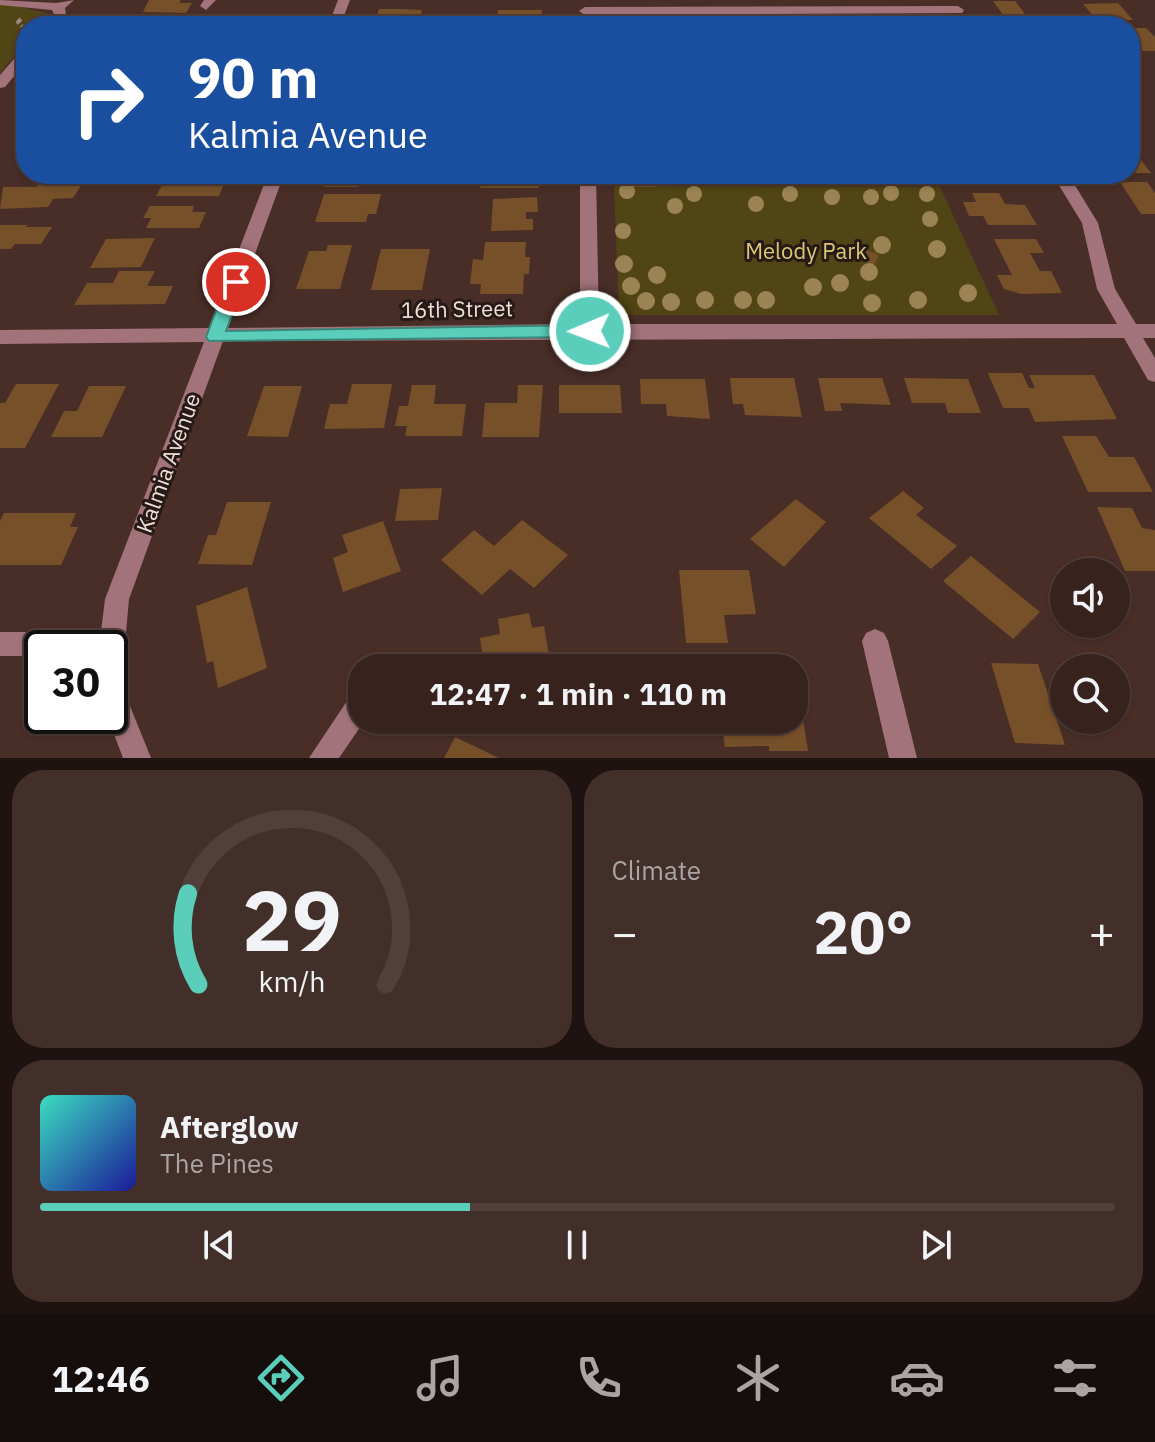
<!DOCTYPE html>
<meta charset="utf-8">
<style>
body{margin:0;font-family:"IBM Plex Sans",sans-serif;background:#422f2a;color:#f1f3f6;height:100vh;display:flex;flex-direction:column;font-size:30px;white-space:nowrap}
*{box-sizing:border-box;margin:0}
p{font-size:26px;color:#aaa4a4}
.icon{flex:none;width:44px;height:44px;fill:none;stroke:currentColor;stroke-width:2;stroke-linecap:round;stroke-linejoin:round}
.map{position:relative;height:758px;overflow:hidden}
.drawer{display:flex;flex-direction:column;gap:12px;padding:12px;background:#1e1310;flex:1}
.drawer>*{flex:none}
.hud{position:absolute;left:16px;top:16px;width:1124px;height:168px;border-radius:32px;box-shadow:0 2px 6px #0004,0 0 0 2px #513f3b;background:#1a4fa0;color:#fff;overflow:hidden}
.controls{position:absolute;left:1050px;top:558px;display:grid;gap:16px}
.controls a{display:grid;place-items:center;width:80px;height:80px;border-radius:50%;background:#37221d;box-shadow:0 2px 6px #0004,0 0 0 2px #513f3b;font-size:40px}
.speed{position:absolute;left:24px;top:630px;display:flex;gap:16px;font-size:40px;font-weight:700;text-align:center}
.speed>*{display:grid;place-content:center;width:104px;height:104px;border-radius:50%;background:#37221d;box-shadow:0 2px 6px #0004,0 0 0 2px #513f3b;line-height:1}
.speed .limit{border:4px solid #111;border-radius:12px;background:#fff;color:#111}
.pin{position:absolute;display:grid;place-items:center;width:68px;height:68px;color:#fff;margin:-34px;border:4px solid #fff;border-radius:50%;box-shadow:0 2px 8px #0007}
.me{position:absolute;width:88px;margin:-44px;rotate:269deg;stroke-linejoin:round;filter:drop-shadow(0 0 6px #0008)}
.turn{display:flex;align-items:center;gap:28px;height:168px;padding:0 40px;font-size:36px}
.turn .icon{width:104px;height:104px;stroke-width:2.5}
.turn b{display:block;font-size:56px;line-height:68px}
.big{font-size:60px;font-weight:700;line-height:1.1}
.drawer .widget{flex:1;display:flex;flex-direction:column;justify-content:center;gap:12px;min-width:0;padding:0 28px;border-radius:32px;background:#422f2a}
.drawer .dial{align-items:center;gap:0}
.dial svg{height:208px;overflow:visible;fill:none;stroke:#513f3b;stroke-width:7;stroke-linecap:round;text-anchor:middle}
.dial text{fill:#f1f3f6;stroke:none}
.song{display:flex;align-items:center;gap:24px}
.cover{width:96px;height:96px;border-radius:12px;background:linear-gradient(135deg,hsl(170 70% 55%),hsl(240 70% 35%))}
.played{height:8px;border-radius:4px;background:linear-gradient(90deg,#5bcebb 40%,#513f3b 40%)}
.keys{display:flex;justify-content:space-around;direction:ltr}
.heat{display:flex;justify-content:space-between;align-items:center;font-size:44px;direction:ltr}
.drawer .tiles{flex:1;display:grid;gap:12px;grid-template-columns:1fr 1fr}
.widget:last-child{grid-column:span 2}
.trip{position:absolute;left:348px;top:654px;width:460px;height:80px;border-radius:32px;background:#37221d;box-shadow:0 2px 6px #0004,0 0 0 2px #513f3b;font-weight:700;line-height:80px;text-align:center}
.tab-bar{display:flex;height:128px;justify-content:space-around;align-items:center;background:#160e0c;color:#aaa4a4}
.tab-bar .icon{width:56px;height:56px}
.tab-bar .selected{color:#5bcebb}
.tab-bar b{font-size:36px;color:#f1f3f6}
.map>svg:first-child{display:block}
.green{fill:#514515}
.building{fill:#765029}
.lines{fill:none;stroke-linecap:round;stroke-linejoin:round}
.path{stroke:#9c8680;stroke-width:4;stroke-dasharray:6 3;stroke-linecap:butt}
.minor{fill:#a2737b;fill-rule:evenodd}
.tree{fill:#9b8353}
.route{fill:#5bcebb;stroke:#3b867a;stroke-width:2}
.labels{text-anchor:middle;stroke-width:6;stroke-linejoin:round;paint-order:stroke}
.park-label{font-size:22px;fill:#dec877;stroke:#261a16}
.street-label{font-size:22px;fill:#f1dfda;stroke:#261a16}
</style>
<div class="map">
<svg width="1155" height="758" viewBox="0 0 1155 758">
<rect width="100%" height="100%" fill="#492e27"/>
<!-- green -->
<g class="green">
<polygon points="0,5 13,5 50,14 40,26 26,26 26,42 0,73"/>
<polygon points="614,186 940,187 999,315 619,315"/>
</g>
<!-- building -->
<g class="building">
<polygon points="149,0 181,0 179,3 192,3 186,13 143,12"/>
<polygon points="993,1 1015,1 1029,19 1006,19"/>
<polygon points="1118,3 1133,20 1097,20 1083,4"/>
<polygon points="379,9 401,9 422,10 419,22 411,22 410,26 386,26 387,18 376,18"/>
<polygon points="498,10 542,10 541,26 500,26 501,16 497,16"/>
<polygon points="1130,28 1146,28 1155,37 1155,51 1133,51 1130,47"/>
<polygon points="1130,160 1141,160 1151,173 1130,173"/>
<polygon points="327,174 382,174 380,182 360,182 358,187 323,187"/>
<polygon points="481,174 539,174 539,188 480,188"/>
<polygon points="628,174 655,174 656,187 630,187"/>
<polygon points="167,176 212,176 210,181 225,181 219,196 156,196"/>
<polygon points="1120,182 1147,182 1155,193 1155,214 1141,214"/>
<polygon points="39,184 82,184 73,198 53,199 48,207 0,209 3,187 36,187"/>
<polygon points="972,193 999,193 1005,204 1025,205 1037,225 988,225 983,216 969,216 963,202 976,202"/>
<polygon points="324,194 381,194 376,214 368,214 366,222 315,222"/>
<polygon points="537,197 538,212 526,212 526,219 533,219 533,230 491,231 493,199"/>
<polygon points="150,206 194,206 192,212 206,212 199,228 146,228 151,218 143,218"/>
<polygon points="0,225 28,225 26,227 52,227 41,244 15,244 11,249 0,249"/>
<polygon points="155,238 141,267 90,268 106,239"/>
<polygon points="994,239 1036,239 1044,253 1030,253 1040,271 1051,271 1062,293 1021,294 1004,289 997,275 1012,275"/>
<polygon points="485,242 526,242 525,257 530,257 529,274 524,274 523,294 480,294 481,284 470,284 473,259 483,260"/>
<polygon points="328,245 352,245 340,289 296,289 309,251 326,251"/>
<polygon points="381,249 430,249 422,290 371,290"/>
<polygon points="863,249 879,255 874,265 857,259"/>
<polygon points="119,271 155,271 147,286 173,286 165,304 74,305 87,283 113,283"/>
<polygon points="988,373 1022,373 1029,388 1035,388 1029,375 1094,375 1117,419 1035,422 1029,408 1003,408"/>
<polygon points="730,378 794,378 802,417 745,415 743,404 733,404"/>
<polygon points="818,378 882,378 891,405 840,403 842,411 825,411"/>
<polygon points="904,378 968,379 981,413 948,413 945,403 912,403"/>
<polygon points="640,379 705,379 710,419 667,416 666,404 641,404"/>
<polygon points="16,384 59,384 25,448 0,448 0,403 5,403"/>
<polygon points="352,384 392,384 384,428 324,429 330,404 347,404"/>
<polygon points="412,385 436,385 434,404 466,404 462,436 405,436 407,426 395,426 399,406 408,406"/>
<polygon points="518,385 543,385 539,437 482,437 485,403 517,403"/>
<polygon points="559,385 620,385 622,413 559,413"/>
<polygon points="89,386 126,386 102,437 51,437 64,411 77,411"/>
<polygon points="264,386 302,386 288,437 247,436"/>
<polygon points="1062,436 1096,436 1109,457 1134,457 1153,492 1088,492"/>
<polygon points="442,488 438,520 395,521 400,489"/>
<polygon points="903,491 924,508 916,515 957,546 931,569 869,518"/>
<polygon points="796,499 826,522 784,567 750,539"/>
<polygon points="227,502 271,502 252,565 198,564 208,535 216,535"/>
<polygon points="1097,507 1132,508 1142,528 1155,530 1155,571 1125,571"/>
<polygon points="4,513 76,513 70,527 78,527 61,565 0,565 0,521"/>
<polygon points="522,520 568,555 534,588 510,569 482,595 441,560 474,530 494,546"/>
<polygon points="383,521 401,571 343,592 333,558 348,552 342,535"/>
<polygon points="971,556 1040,612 1013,639 943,581"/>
<polygon points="679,570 749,570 756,614 724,615 728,643 686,643"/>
<polygon points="247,587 267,668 218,688 213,661 207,663 196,606"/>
<polygon points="529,613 532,628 544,626 549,655 534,658 536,668 489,668 488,664 484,665 480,638 500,634 498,619"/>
<polygon points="991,663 1038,664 1065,745 1015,743"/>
<polygon points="762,664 763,668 697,668 697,665"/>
<polygon points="794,713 802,713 808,751 769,751 769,746 725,747 721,720 794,720"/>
<polygon points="455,737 499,758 444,758"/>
</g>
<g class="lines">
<!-- path -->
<polyline class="path" points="21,19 18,22 26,30"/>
<!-- minor -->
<g class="minor">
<polygon points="0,0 56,3 74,0 65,8 66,15 57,26 44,26 54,14 52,10 0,5"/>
<polygon points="204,0 216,0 206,10 200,6"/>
<polygon points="338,0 350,0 340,26 328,26"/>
<polygon points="958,6 964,10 962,13 585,15 579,11 585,7"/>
<polygon points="26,50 26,62 5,87 0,88 0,75 21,51"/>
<polygon points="268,174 284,174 228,328 580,324 580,174 596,174 599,324 1117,324 1097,289 1082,223 1052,174 1068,174 1098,223 1115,289 1136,324 1155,324 1155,338 1143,338 1155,358 1155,382 1148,380 1124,338 223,341 129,599 125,644 130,706 151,758 123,758 107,716 110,716 110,648 42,648 42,656 0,656 0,632 101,632 105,599 204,342 0,344 0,330 209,328"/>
<polygon points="875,629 884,633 888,641 917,758 889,758 862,641 866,633"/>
<polygon points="362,688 362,720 365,720 339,758 309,758 353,692"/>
</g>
</g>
<!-- trees -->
<g class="tree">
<circle cx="627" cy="191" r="8"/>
<circle cx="891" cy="193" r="8"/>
<circle cx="694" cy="194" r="8"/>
<circle cx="790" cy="194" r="8"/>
<circle cx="927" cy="194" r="8"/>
<circle cx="832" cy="197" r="8"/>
<circle cx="871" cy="197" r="8"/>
<circle cx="756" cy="204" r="8"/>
<circle cx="675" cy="206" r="8"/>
<circle cx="930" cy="219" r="8"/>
<circle cx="623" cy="231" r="8"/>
<circle cx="882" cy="245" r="9"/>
<circle cx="937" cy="249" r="9"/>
<circle cx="624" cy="264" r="9"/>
<circle cx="869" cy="272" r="9"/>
<circle cx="657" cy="275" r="9"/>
<circle cx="840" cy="283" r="9"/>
<circle cx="631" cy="286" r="9"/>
<circle cx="813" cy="287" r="9"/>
<circle cx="968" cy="293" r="9"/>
<circle cx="705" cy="300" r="9"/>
<circle cx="743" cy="300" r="9"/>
<circle cx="766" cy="300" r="9"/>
<circle cx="918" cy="300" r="9"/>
<circle cx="646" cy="301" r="9"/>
<circle cx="671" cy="302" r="9"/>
<circle cx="872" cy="303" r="9"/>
</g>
<!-- route -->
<polygon class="route" points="236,276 244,282 226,331 590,325 599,331 590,337 209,341 206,337 227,282"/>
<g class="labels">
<!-- park labels -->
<g class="park-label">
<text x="806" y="259">Melody Park</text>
</g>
<!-- street labels -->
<g class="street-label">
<text transform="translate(457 309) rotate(-1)" y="8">16th Street</text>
<text transform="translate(168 463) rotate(-70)" y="8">Kalmia Avenue</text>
</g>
</g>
</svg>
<div class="controls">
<a><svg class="icon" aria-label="sound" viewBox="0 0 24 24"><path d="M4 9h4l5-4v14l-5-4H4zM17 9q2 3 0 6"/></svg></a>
<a><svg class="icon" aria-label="search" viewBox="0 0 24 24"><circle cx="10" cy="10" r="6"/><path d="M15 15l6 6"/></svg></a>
</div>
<div class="speed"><div class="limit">30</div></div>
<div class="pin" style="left:236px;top:282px;background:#d93025"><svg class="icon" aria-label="arrive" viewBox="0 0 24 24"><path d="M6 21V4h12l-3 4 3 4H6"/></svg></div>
<svg class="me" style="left:590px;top:331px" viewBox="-20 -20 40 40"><circle r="17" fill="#5bcebb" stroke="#fff" stroke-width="3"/><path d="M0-11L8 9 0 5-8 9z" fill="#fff"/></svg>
<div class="trip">12:47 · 1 min · 110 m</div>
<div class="hud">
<div class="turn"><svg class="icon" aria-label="right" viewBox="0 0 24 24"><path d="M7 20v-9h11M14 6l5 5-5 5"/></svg><div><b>90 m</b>Kalmia Avenue</div></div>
</div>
</div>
<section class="drawer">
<div class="tiles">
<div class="widget dial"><svg viewBox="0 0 100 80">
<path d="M14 69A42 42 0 1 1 86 69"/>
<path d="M14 69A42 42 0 0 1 10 34" stroke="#5bcebb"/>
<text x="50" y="56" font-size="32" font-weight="700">29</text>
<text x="50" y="72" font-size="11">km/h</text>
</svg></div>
<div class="widget"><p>Climate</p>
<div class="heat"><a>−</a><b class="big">20°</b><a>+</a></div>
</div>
<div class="widget">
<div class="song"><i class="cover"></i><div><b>Afterglow</b><p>The Pines</p></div></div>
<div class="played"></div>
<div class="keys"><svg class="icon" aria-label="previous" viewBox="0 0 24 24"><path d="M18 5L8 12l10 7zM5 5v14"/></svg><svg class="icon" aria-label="pause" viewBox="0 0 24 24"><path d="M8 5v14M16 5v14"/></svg><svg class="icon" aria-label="next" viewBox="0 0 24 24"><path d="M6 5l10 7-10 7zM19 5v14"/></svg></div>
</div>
</div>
</section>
<nav class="tab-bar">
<b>12:46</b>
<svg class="icon selected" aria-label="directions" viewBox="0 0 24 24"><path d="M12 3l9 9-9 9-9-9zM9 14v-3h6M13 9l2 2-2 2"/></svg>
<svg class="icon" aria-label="music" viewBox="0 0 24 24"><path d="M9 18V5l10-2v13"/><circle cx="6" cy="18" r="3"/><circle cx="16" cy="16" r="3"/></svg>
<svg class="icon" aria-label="phone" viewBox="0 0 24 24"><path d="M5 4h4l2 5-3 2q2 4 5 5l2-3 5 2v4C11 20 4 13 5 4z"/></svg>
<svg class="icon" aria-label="climate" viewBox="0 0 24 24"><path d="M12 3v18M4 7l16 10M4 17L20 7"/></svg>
<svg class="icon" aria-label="car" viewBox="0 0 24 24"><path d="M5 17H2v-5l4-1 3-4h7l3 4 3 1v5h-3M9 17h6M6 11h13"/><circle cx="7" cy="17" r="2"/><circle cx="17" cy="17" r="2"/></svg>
<svg class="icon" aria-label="filters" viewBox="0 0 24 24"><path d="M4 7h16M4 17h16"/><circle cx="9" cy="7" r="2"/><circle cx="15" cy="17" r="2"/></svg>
</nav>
